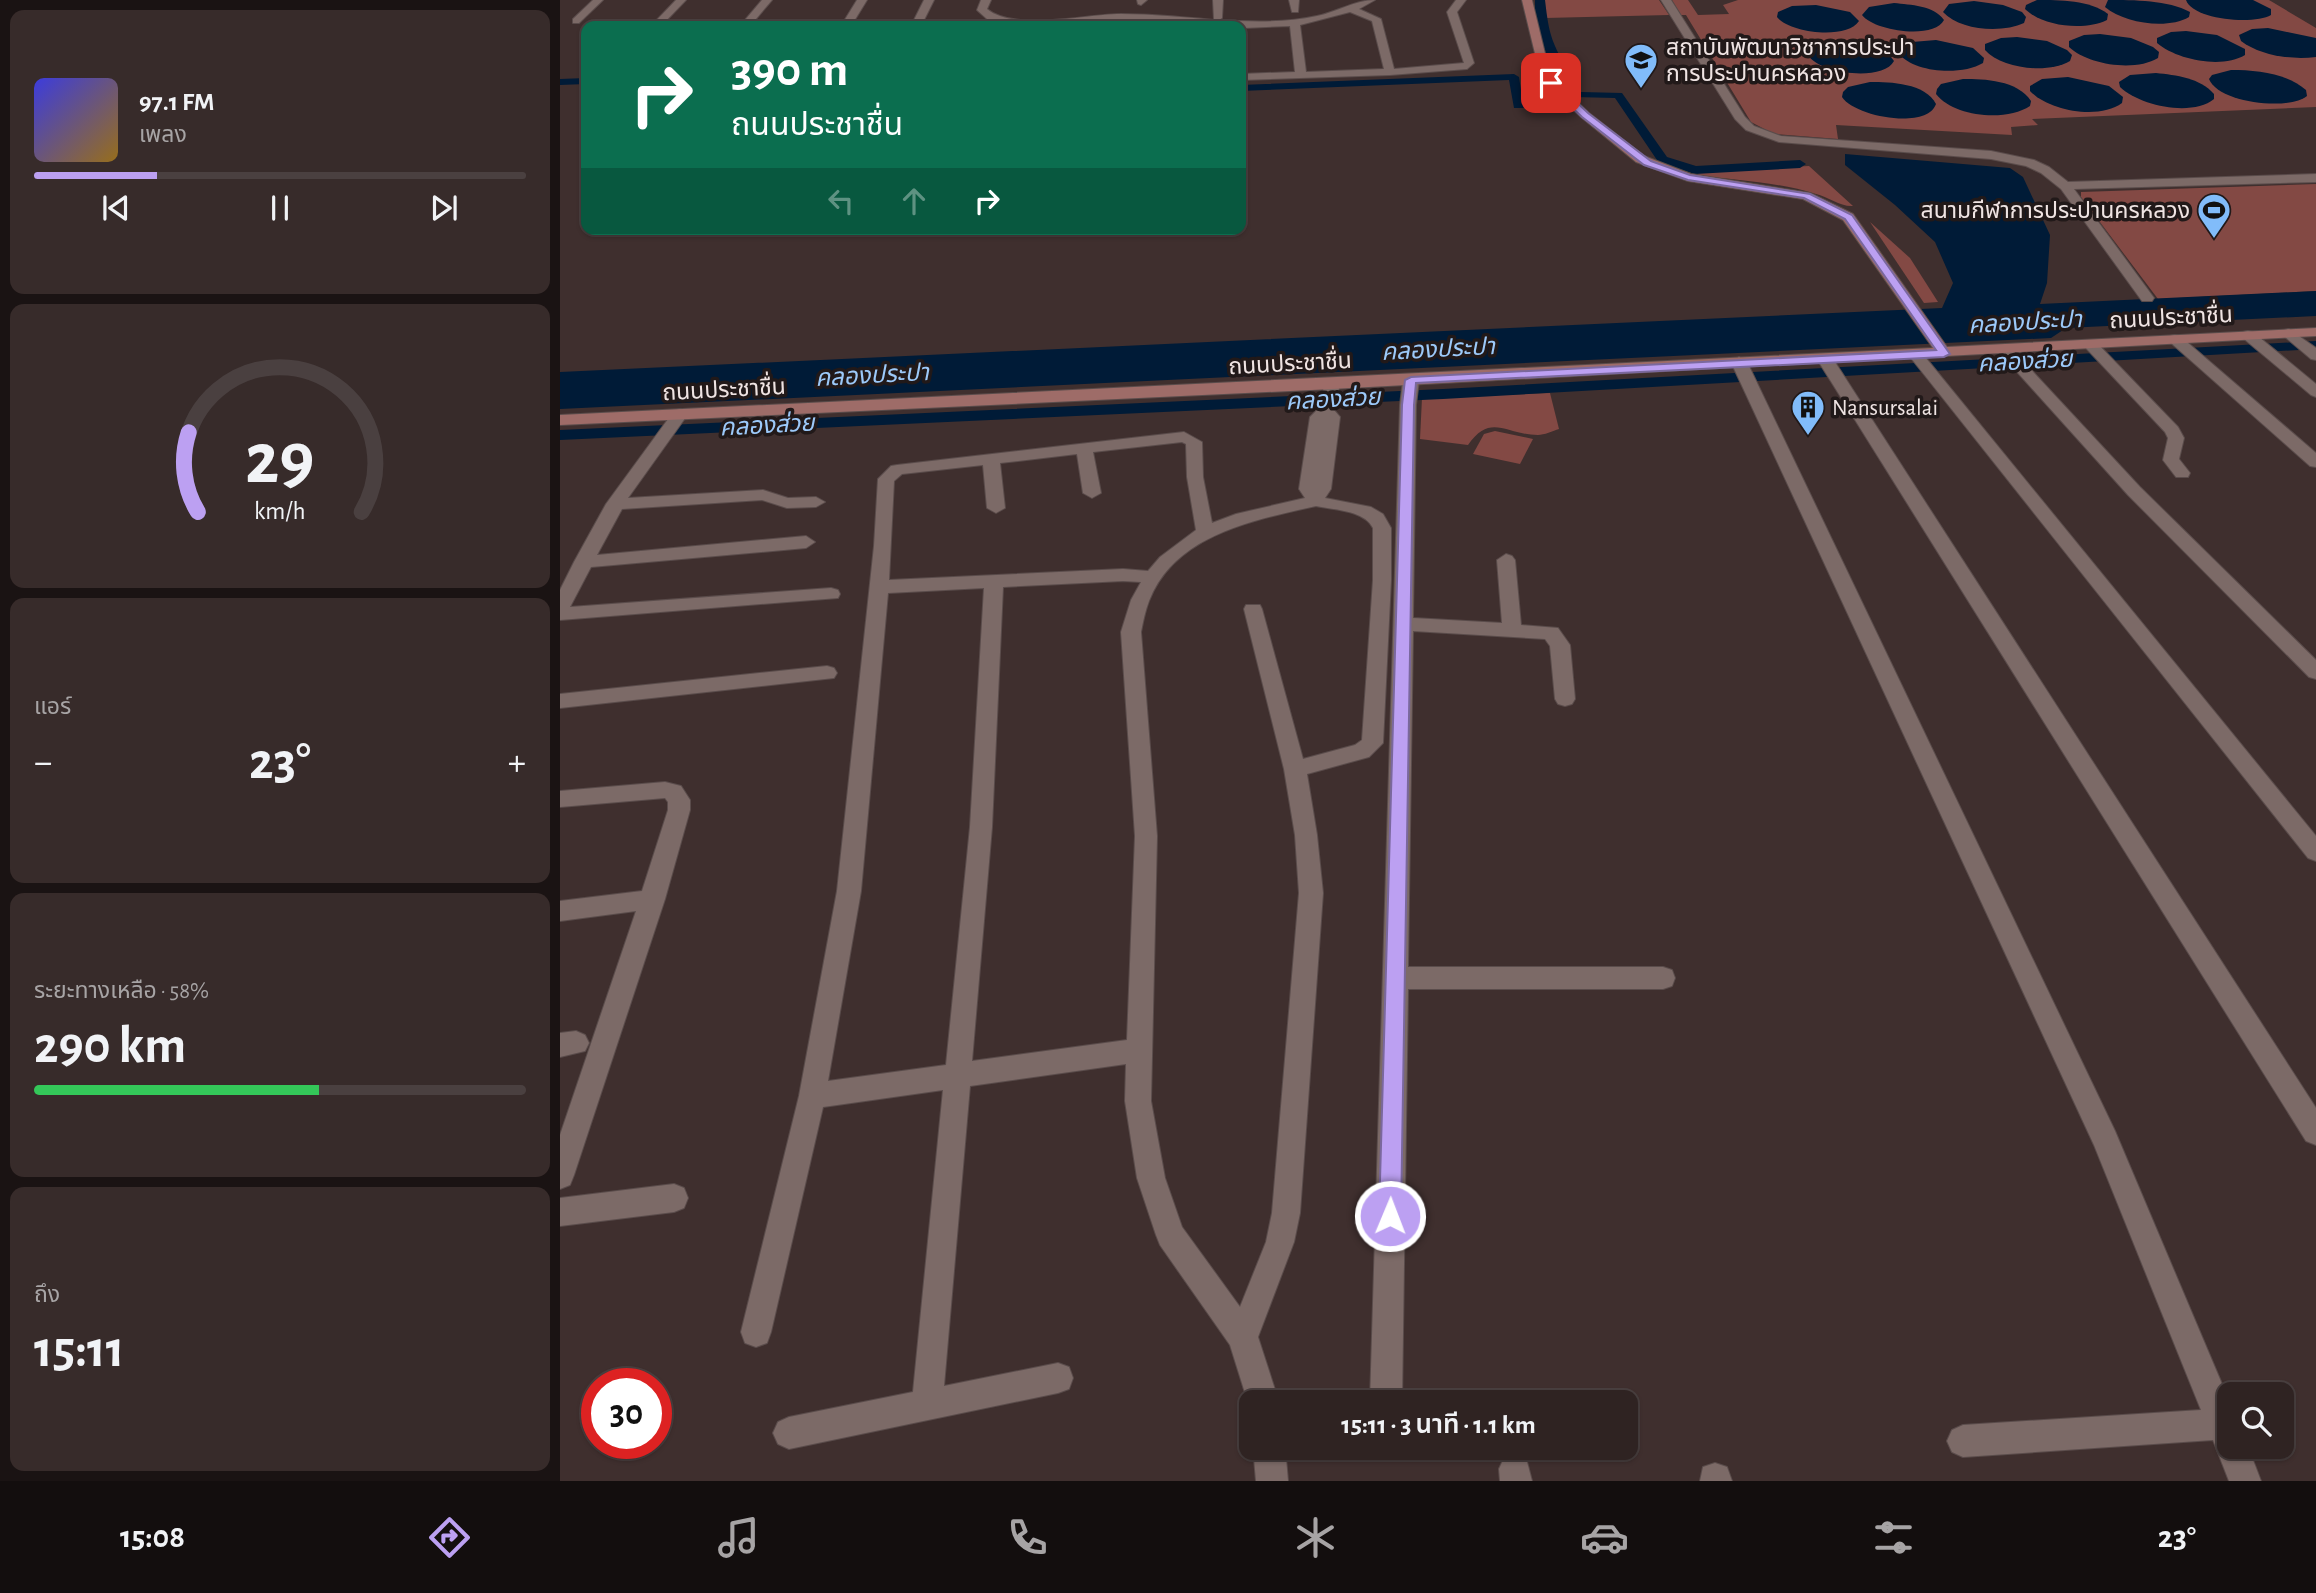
<!DOCTYPE html>
<html lang="th">
<meta charset="utf-8">
<style>
body{margin:0;font-family:"Alegreya Sans","Noto Sans Thai",sans-serif;background:#372b2a;color:#f1f3f6;height:100vh;display:flex;flex-direction:column;font-size:26px;white-space:nowrap}
*{box-sizing:border-box;margin:0}
p{font-size:23px;color:#a7a4a5}
.icon{flex:none;width:38px;height:38px;fill:none;stroke:currentColor;stroke-width:2;stroke-linecap:round;stroke-linejoin:round}
.map{position:relative;flex:1;overflow:hidden}
.side{display:flex;flex-direction:column;gap:10px;padding:10px;background:#1a1313;width:560px}
.side>*{flex:none}
.top-card{position:absolute;left:21px;top:21px;width:665px;height:214px;border-radius:14px;box-shadow:0 2px 5px #0004,0 0 0 2px #4a4040;background:#0b6e4f;color:#fff;overflow:hidden}
.fabs{position:absolute;left:1657px;top:1382px;display:grid;gap:14px}
.fabs a{display:grid;place-items:center;width:77px;height:77px;border-radius:14px;background:#2f2322;box-shadow:0 2px 5px #0004,0 0 0 2px #4a4040;font-size:35px}
.speed{position:absolute;left:21px;top:1368px;display:flex;gap:14px;font-size:35px;font-weight:700;text-align:center}
.speed>*{display:grid;place-content:center;width:91px;height:91px;border-radius:50%;background:#2f2322;box-shadow:0 2px 5px #0004,0 0 0 2px #4a4040;line-height:1}
.speed .limit{border:10px solid #d22;background:#fff;color:#111}
.pin{position:absolute;display:grid;place-items:center;width:60px;height:60px;color:#fff;margin:-30px;border-radius:14px;box-shadow:0 4px 10px #0006}
.me{position:absolute;width:77px;margin:-38px;rotate:1deg;stroke-linejoin:round;filter:drop-shadow(0 0 5px #0008)}
.turn{display:flex;align-items:center;gap:24px;height:147px;padding:0 35px;font-size:32px}
.turn .icon{width:91px;height:91px;stroke-width:2.5}
.turn b{display:block;font-size:49px;line-height:60px}
.lanes{display:flex;align-items:center;height:66px;padding:0 35px;background:#0003;justify-content:center;gap:35px;direction:ltr}
.lanes .off{opacity:.35}
.big{font-size:52px;font-weight:600;line-height:1.1}
.side .card{flex:1;display:flex;flex-direction:column;justify-content:center;gap:10px;min-width:0;padding:0 24px;border-radius:14px;background:#372b2a}
.side .dial{align-items:center;gap:0}
.dial svg{height:182px;overflow:visible;fill:none;stroke:#4a4040;stroke-width:7;stroke-linecap:round;text-anchor:middle}
.dial text{fill:#f1f3f6;stroke:none}
.song{display:flex;align-items:center;gap:21px}
.cover{width:84px;height:84px;border-radius:10px;background:linear-gradient(135deg,hsl(240 70% 55%),hsl(40 70% 35%))}
.played{height:7px;border-radius:4px;background:linear-gradient(90deg,#bca0f2 25%,#4a4040 25%)}
.keys{display:flex;justify-content:space-around;direction:ltr}
.heat{display:flex;justify-content:space-between;align-items:center;font-size:38px;direction:ltr}
.charge{height:10px;border-radius:5px;background:linear-gradient(90deg,#34c759 58%,#4a4040 0)}
.trip{position:absolute;left:679px;top:1390px;width:399px;height:70px;border-radius:14px;background:#2f2322;box-shadow:0 2px 5px #0004,0 0 0 2px #4a4040;font-weight:600;line-height:70px;text-align:center}
.tabs{display:flex;height:112px;justify-content:space-around;align-items:center;background:#130e0e;color:#a7a4a5}
.tabs .icon{width:49px;height:49px}
.tabs .active{color:#bca0f2}
.tabs b{font-size:32px;color:#f1f3f6}
main{display:flex;flex:1;min-height:0}
.map>svg:first-child{display:block}
.green{fill:#834944}
.water{fill:#001b37}
.lines{fill:none;stroke-linecap:round;stroke-linejoin:round}
.canal{fill:#001b37;fill-rule:evenodd}
.street-casing{stroke:#5a4c4b;stroke-width:2}
.secondary-casing{stroke:#5a4c4b;stroke-width:2}
.street{fill:#7c6a67;fill-rule:evenodd}
.secondary{fill:#9e6c68;fill-rule:evenodd}
.route{fill:#bca0f2;stroke:#7a689d;stroke-width:2}
.labels{text-anchor:middle;stroke-width:7;stroke-linejoin:round;paint-order:stroke}
.far-poi-label{font-size:23px;fill:#efe4e3;stroke:#211919;text-anchor:start}
.far-street-label{font-size:23px;fill:#efe4e3;stroke:#211919}
.far-water-label{font-size:24px;font-style:italic;fill:#9cc9f9;stroke:#211919}
</style>
<main>
<section class="side">
<div class="card">
<div class="song"><i class="cover"></i><div><b>97.1 FM</b><p>เพลง</p></div></div>
<div class="played"></div>
<div class="keys"><svg class="icon" aria-label="previous" viewBox="0 0 24 24"><path d="M18 5L8 12l10 7zM5 5v14"/></svg><svg class="icon" aria-label="pause" viewBox="0 0 24 24"><path d="M8 5v14M16 5v14"/></svg><svg class="icon" aria-label="next" viewBox="0 0 24 24"><path d="M6 5l10 7-10 7zM19 5v14"/></svg></div>
</div>
<div class="card dial"><svg viewBox="0 0 100 80">
<path d="M14 69A42 42 0 1 1 86 69"/>
<path d="M14 69A42 42 0 0 1 10 34" stroke="#bca0f2"/>
<text x="50" y="56" font-size="32" font-weight="700">29</text>
<text x="50" y="72" font-size="11">km/h</text>
</svg></div>
<div class="card"><p>แอร์</p>
<div class="heat"><a>−</a><b class="big">23°</b><a>+</a></div>
</div>
<div class="card"><p>ระยะทางเหลือ · 58%</p><b class="big">290 km</b><div class="charge"></div></div>
<div class="card"><p>ถึง</p><b class="big">15:11</b></div>
</section>
<div class="map">
<svg width="1756" height="1481" viewBox="0 0 1756 1481">
<rect width="100%" height="100%" fill="#3f2f2e"/>
<!-- green -->
<g class="green">
<polygon points="983,0 1099,0 1109,15 985,18"/>
<polygon points="1112,0 1128,0 1138,15 1169,14 1163,5 1178,0 1709,0 1756,28 1756,107 1472,119 1478,125 1451,127 1452,135 1276,125 1278,139 1214,134 1191,122 1126,15 1121,15"/>
<path d="M1249,166l44,40c-12,1 -25,-9 -37,-12 -38,-12 -81,-14 -121,-19l-1,-3z"/>
<polygon points="1756,184 1756,291 1598,299 1521,197 1521,192"/>
<polygon points="1310,222 1350,258 1378,302 1364,303"/>
<path d="M990,393l9,36c-6,2 -15,6 -21,6 -32,0 -47,-23 -70,10l-48,-6 2,-41z"/>
<polygon points="935,431 973,439 960,464 913,454 924,434"/>
</g>
<!-- water -->
<g class="water">
<path d="M1477,0c23,0 53,0 71,14l-1,6c-22,11 -64,7 -82,-11l1,-4z"/>
<path d="M1548,0c26,0 60,0 82,12l-1,5c-22,13 -65,6 -84,-10z"/>
<path d="M1626,0h67l18,9v6c-17,10 -78,5 -85,-15z"/>
<path d="M1414,1l29,4 19,7 4,5 -2,6c-21,10 -64,8 -81,-11l6,-8z"/>
<path d="M1334,3c17,2 39,2 50,17 -10,20 -70,11 -82,-5l7,-8z"/>
<path d="M1256,5l34,7 9,9c-12,19 -70,12 -82,-4l1,-5 14,-6z"/>
<path d="M1708,28l48,10v19c-24,3 -55,-1 -75,-16l-2,-6 13,-6z"/>
<path d="M1626,31l31,4 28,14v6c-23,14 -68,5 -88,-12v-5l14,-6z"/>
<path d="M1540,34l31,4 22,9 6,5 -1,6c-23,14 -70,7 -89,-11v-6l15,-6z"/>
<path d="M1457,37l30,4 20,9 5,5 -2,6c-22,13 -68,8 -85,-11v-6l16,-6z"/>
<path d="M1376,40l37,8 11,10 -1,5c-22,13 -69,10 -85,-10v-5l14,-6z"/>
<path d="M1283,42c18,2 41,3 51,19 -11,21 -75,13 -86,-6l8,-9z"/>
<path d="M1671,70c26,0 55,3 75,20l1,6c-18,15 -89,7 -98,-17l3,-4z"/>
<path d="M1596,73c20,2 44,5 58,21v5c-22,18 -74,7 -94,-12l-1,-5 11,-7z"/>
<path d="M1508,77l41,9 14,11 -1,6c-23,17 -73,8 -92,-12v-5l12,-7z"/>
<path d="M1403,79c22,0 54,1 68,22l-1,5c-24,16 -76,11 -94,-12l1,-5 4,-5z"/>
<path d="M1310,82c21,0 55,1 66,22 -9,26 -81,13 -94,-7l1,-5 5,-5z"/>
<polygon points="1285,154 1450,168 1463,177 1490,235 1487,283 1480,304 1756,291 1756,316 1506,328 1491,338 0,409 0,372 1382,308 1393,283 1375,242 1335,205 1285,165"/>
</g>
<g class="lines">
<!-- canal -->
<g class="canal">
<path d="M975,0h10c3,24 4,36 16,58 9,15 5,19 20,34l41,1 45,64 29,9 104,-6 6,4 -6,4 -105,6 -36,-11 -44,-65 -41,-1 -15,-16 -8,-22 -5,-5 -11,-35z"/>
<polygon points="954,74 959,77 963,103 988,103 992,104 992,108 954,108 949,80 681,91 681,85"/>
<polygon points="26,78 26,84 0,85 0,79"/>
<polygon points="1756,341 1756,349 883,399 0,440 0,430 883,389"/>
</g>
<defs>
<g id="street">
<polygon points="33,0 43,0 19,23 13,23 13,19"/>
<polygon points="116,0 126,0 101,26 91,26"/>
<polygon points="202,0 212,0 190,26 180,26"/>
<polygon points="297,0 307,0 291,26 281,26"/>
<polygon points="364,0 374,0 361,26 351,26"/>
<path d="M421,0h10l-4,9c28,23 99,5 134,5 31,0 62,3 93,6l-1,-20h10l-1,18 -3,2c33,2 66,3 98,-4 20,-4 38,-16 58,-16l-16,9 22,10 13,50 70,-6 -17,-51 9,-12h10l-9,12 17,51 -7,6 -77,6 -149,5v-6l54,-2 -5,-46 -46,2 -123,-8 -103,5 -31,-6 -10,-9zM790,12l22,9 12,48 -78,3 -6,-47z"/>
<polygon points="577,0 587,0 581,5 578,4"/>
<polygon points="729,0 739,0 738,12 732,12"/>
<polygon points="1101,0 1111,0 1185,117 1194,126 1221,136 1431,151 1474,160 1489,167 1508,182 1756,174 1756,182 1514,189 1594,298 1592,301 1582,301 1501,189 1481,173 1466,166 1431,159 1219,142 1186,130 1175,119"/>
<polygon points="1729,329 1756,348 1756,360 1751,359 1724,336 1722,333 1724,330"/>
<polygon points="1688,331 1693,332 1756,384 1756,397 1751,395 1683,338 1681,335 1683,332"/>
<polygon points="1615,335 1620,336 1756,453 1756,467 1750,466 1610,342 1608,339 1610,336"/>
<polygon points="1530,340 1535,341 1618,427 1624,438 1619,459 1630,473 1628,477 1616,477 1603,460 1608,438 1605,432 1525,347 1523,344 1525,341"/>
<polygon points="1445,346 1450,347 1580,487 1756,660 1756,679 1749,677 1568,495 1440,353 1438,350 1440,347"/>
<polygon points="1356,351 1361,352 1756,836 1756,861 1748,858 1351,358 1349,355"/>
<polygon points="1265,354 1273,359 1756,1108 1756,1145 1746,1141 1257,359"/>
<polygon points="1179,357 1187,362 1555,1131 1670,1403 1670,1447 1688,1447 1701,1481 1669,1481 1653,1440 1403,1457 1392,1452 1387,1441 1392,1430 1403,1425 1641,1410 1534,1145 1171,362"/>
<polygon points="851,375 859,380 856,405 853,618 942,623 937,560 946,554 952,556 955,560 961,625 998,628 1010,645 1015,699 1012,704 1005,706 998,704 995,699 990,646 985,639 853,631 848,967 1103,967 1112,970 1115,978 1112,986 1103,989 848,989 842,1402 810,1402 840,405 843,380"/>
<path d="M772,379l8,5 -6,26 6,7 -9,72 -6,9 46,9 12,7 8,14v52l-8,163 -14,14 -62,17 10,61 6,58 -23,320 -6,29 -36,95 21,65h-28v10l-21,-67 -70,-100 -4,-10 -19,-57 -12,-77 1,-37 -156,22 -26,300 114,-23 11,4 4,11 -4,11 -11,4 -269,56 -11,-5 -5,-11 5,-11 11,-5 124,-25 30,-302 -120,17 -52,225 -4,11 -11,4 -11,-4 -4,-11 58,-236 38,-205 37,-345 4,-67 13,-13 6,-1 287,-33 18,10 1,35 9,46 24,-9 69,-16 -6,-9 11,-72 11,-11 3,-22zM622,442l4,2 1,33 9,53 -36,27 -12,14 -25,-2 -234,11 5,-99 8,-7 81,-9 4,43 9,5 9,-5 -5,-45 77,-9 6,39 9,5 9,-5 -8,-41zM756,506c18,4 48,4 57,22v52l-11,160 -7,5 -52,14 -41,-150 -2,-4h-14l-2,4 40,160 11,66 4,58 -27,320 -6,29 -26,65 -58,-80 -17,-49 -14,-77 6,-265 -16,-204c2,-10 4,-21 8,-31 26,-67 106,-81 167,-95zM563,581l18,1 -10,18 -10,32 14,204 -8,204 -155,21 20,-234 11,-240zM424,588l-14,239 -24,238 -118,16 33,-190 27,-298z"/>
<polygon points="120,409 128,414 68,498 203,490 228,498 256,497 265,502 256,507 227,508 202,500 62,509 37,555 246,536 255,542 246,548 31,567 10,607 271,588 278,590 280,594 278,598 0,620 0,590 14,562 46,504 114,411"/>
<polygon points="267,666 274,668 277,673 274,678 0,708 0,694"/>
<polygon points="105,782 121,786 130,800 130,810 105,899 14,1175 10,1185 0,1189 0,1135 76,911 0,921 0,901 82,891 108,810 108,802 105,798 0,807 0,791"/>
<polygon points="16,1031 25,1035 29,1043 25,1051 0,1057 0,1033"/>
<polygon points="114,1184 124,1188 128,1198 124,1208 114,1212 0,1226 0,1198"/>
<polygon points="693,1447 725,1447 728,1481 696,1481"/>
<polygon points="955,1453 966,1458 972,1481 940,1481 939,1469 944,1458"/>
<polygon points="1155,1463 1167,1467 1172,1481 1140,1481 1143,1467"/>
</g>
<polygon id="secondary" points="962,0 972,0 989,70 995,81 1029,113 1084,156 1131,174 1250,193 1293,214 1387,347 1756,328 1756,336 772,389 0,425 0,415 1373,348 1283,220 1243,199 1128,181 1076,162 1021,117 987,85 979,70"/>
</defs>
<!-- street casing -->
<use href="#street" class="street-casing"/>
<!-- secondary casing -->
<use href="#secondary" class="secondary-casing"/>
<!-- street -->
<use href="#street" class="street"/>
<!-- secondary -->
<use href="#secondary" class="secondary"/>
</g>
<!-- route -->
<polygon class="route" points="988,81 994,81 1028,113 1091,161 1130,175 1250,194 1292,215 1390,354 1384,357 856,383 854,405 841,1216 838,1224 830,1227 822,1224 819,1216 842,405 845,380 851,377 1376,350 1285,219 1244,198 1128,180 1084,165 1022,117 988,85"/>
<!-- icons -->
<defs>
<symbol id="school-pin" viewBox="-11 -11 22 30"><path d="M0 17L-7.5 6A9.5 9.5 0 1 1 7.5 6Z" fill="#81bcfa" stroke="#211919"/><path d="M0-5L7-2L0 1L-7-2ZM-4 1L0 2.5L4 1V4Q0 6-4 4Z" fill="#111"/></symbol>
<symbol id="stadium-pin" viewBox="-11 -11 22 30"><path d="M0 17L-7.5 6A9.5 9.5 0 1 1 7.5 6Z" fill="#81bcfa" stroke="#211919"/><path d="M0-5a6.5 5 0 1 0 0 10a6.5 5 0 1 0 0-10ZM-3.5-1.8h7v3.6h-7Z" fill="#111"/></symbol>
<symbol id="building-pin" viewBox="-11 -11 22 30"><path d="M0 17L-7.5 6A9.5 9.5 0 1 1 7.5 6Z" fill="#81bcfa" stroke="#211919"/><path d="M-4-6H4V6H1V3H-1V6H-4ZM-2.5-4.3h1.7v1.8h-1.7ZM.8-4.3h1.7v1.8H.8ZM-2.5-1h1.7V.8h-1.7ZM.8-1h1.7V.8H.8Z" fill="#111"/></symbol>
</defs>
<g fill-rule="evenodd">
<use href="#school-pin" x="1062" y="41" width="38" height="52"/>
<use href="#stadium-pin" x="1635" y="191" width="38" height="52"/>
<use href="#building-pin" x="1229" y="388" width="38" height="52"/>
</g>
<g class="labels">
<!-- far-poi labels -->
<g class="far-poi-label">
<text x="1106" y="55">สถาบันพัฒนาวิชาการประปา<tspan x="1106" dy="26">การประปานครหลวง</tspan></text>
<text x="1630" y="218" text-anchor="end">สนามกีฬาการประปานครหลวง</text>
<text x="1272" y="415">Nansursalai</text>
</g>
<!-- far-street labels -->
<g class="far-street-label">
<text transform="translate(1611 317) rotate(-3)" y="8">ถนนประชาชื่น</text>
<text transform="translate(730 363) rotate(-3)" y="8">ถนนประชาชื่น</text>
<text transform="translate(164 389) rotate(-3)" y="8">ถนนประชาชื่น</text>
</g>
<!-- far-water labels -->
<g class="far-water-label">
<text transform="translate(1465 322) rotate(-3)" y="8">คลองประปา</text>
<text transform="translate(878 349) rotate(-3)" y="8">คลองประปา</text>
<text transform="translate(1465 361) rotate(-3)" y="8">คลองส่วย</text>
<text transform="translate(312 375) rotate(-3)" y="8">คลองประปา</text>
<text transform="translate(773 399) rotate(-3)" y="8">คลองส่วย</text>
<text transform="translate(207 425) rotate(-3)" y="8">คลองส่วย</text>
</g>
</g>
</svg>
<div class="fabs">
<a><svg class="icon" aria-label="search" viewBox="0 0 24 24"><circle cx="10" cy="10" r="6"/><path d="M15 15l6 6"/></svg></a>
</div>
<div class="speed"><div class="limit">30</div></div>
<div class="pin" style="left:991px;top:83px;background:#d93025"><svg class="icon" aria-label="arrive" viewBox="0 0 24 24"><path d="M6 21V4h12l-3 4 3 4H6"/></svg></div>
<svg class="me" style="left:830px;top:1216px" viewBox="-20 -20 40 40"><circle r="17" fill="#bca0f2" stroke="#fff" stroke-width="3"/><path d="M0-11L8 9 0 5-8 9z" fill="#fff"/></svg>
<div class="trip">15:11 · 3 นาที · 1.1 km</div>
<div class="top-card">
<div class="turn"><svg class="icon" aria-label="right" viewBox="0 0 24 24"><path d="M7 20v-9h11M14 6l5 5-5 5"/></svg><div><b>390 m</b>ถนนประชาชื่น</div></div>
<div class="lanes"><svg class="icon off" aria-label="left" viewBox="0 0 24 24"><path d="M17 20v-9H6M10 6l-5 5 5 5"/></svg><svg class="icon off" aria-label="ahead" viewBox="0 0 24 24"><path d="M12 20V5M6 11l6-6 6 6"/></svg><svg class="icon" aria-label="right" viewBox="0 0 24 24"><path d="M7 20v-9h11M14 6l5 5-5 5"/></svg></div>
</div>
</div>
</main>
<nav class="tabs">
<b>15:08</b>
<svg class="icon active" aria-label="directions" viewBox="0 0 24 24"><path d="M12 3l9 9-9 9-9-9zM9 14v-3h6M13 9l2 2-2 2"/></svg>
<svg class="icon" aria-label="music" viewBox="0 0 24 24"><path d="M9 18V5l10-2v13"/><circle cx="6" cy="18" r="3"/><circle cx="16" cy="16" r="3"/></svg>
<svg class="icon" aria-label="phone" viewBox="0 0 24 24"><path d="M5 4h4l2 5-3 2q2 4 5 5l2-3 5 2v4C11 20 4 13 5 4z"/></svg>
<svg class="icon" aria-label="climate" viewBox="0 0 24 24"><path d="M12 3v18M4 7l16 10M4 17L20 7"/></svg>
<svg class="icon" aria-label="car" viewBox="0 0 24 24"><path d="M5 17H2v-5l4-1 3-4h7l3 4 3 1v5h-3M9 17h6M6 11h13"/><circle cx="7" cy="17" r="2"/><circle cx="17" cy="17" r="2"/></svg>
<svg class="icon" aria-label="filters" viewBox="0 0 24 24"><path d="M4 7h16M4 17h16"/><circle cx="9" cy="7" r="2"/><circle cx="15" cy="17" r="2"/></svg>
<b>23°</b>
</nav>
